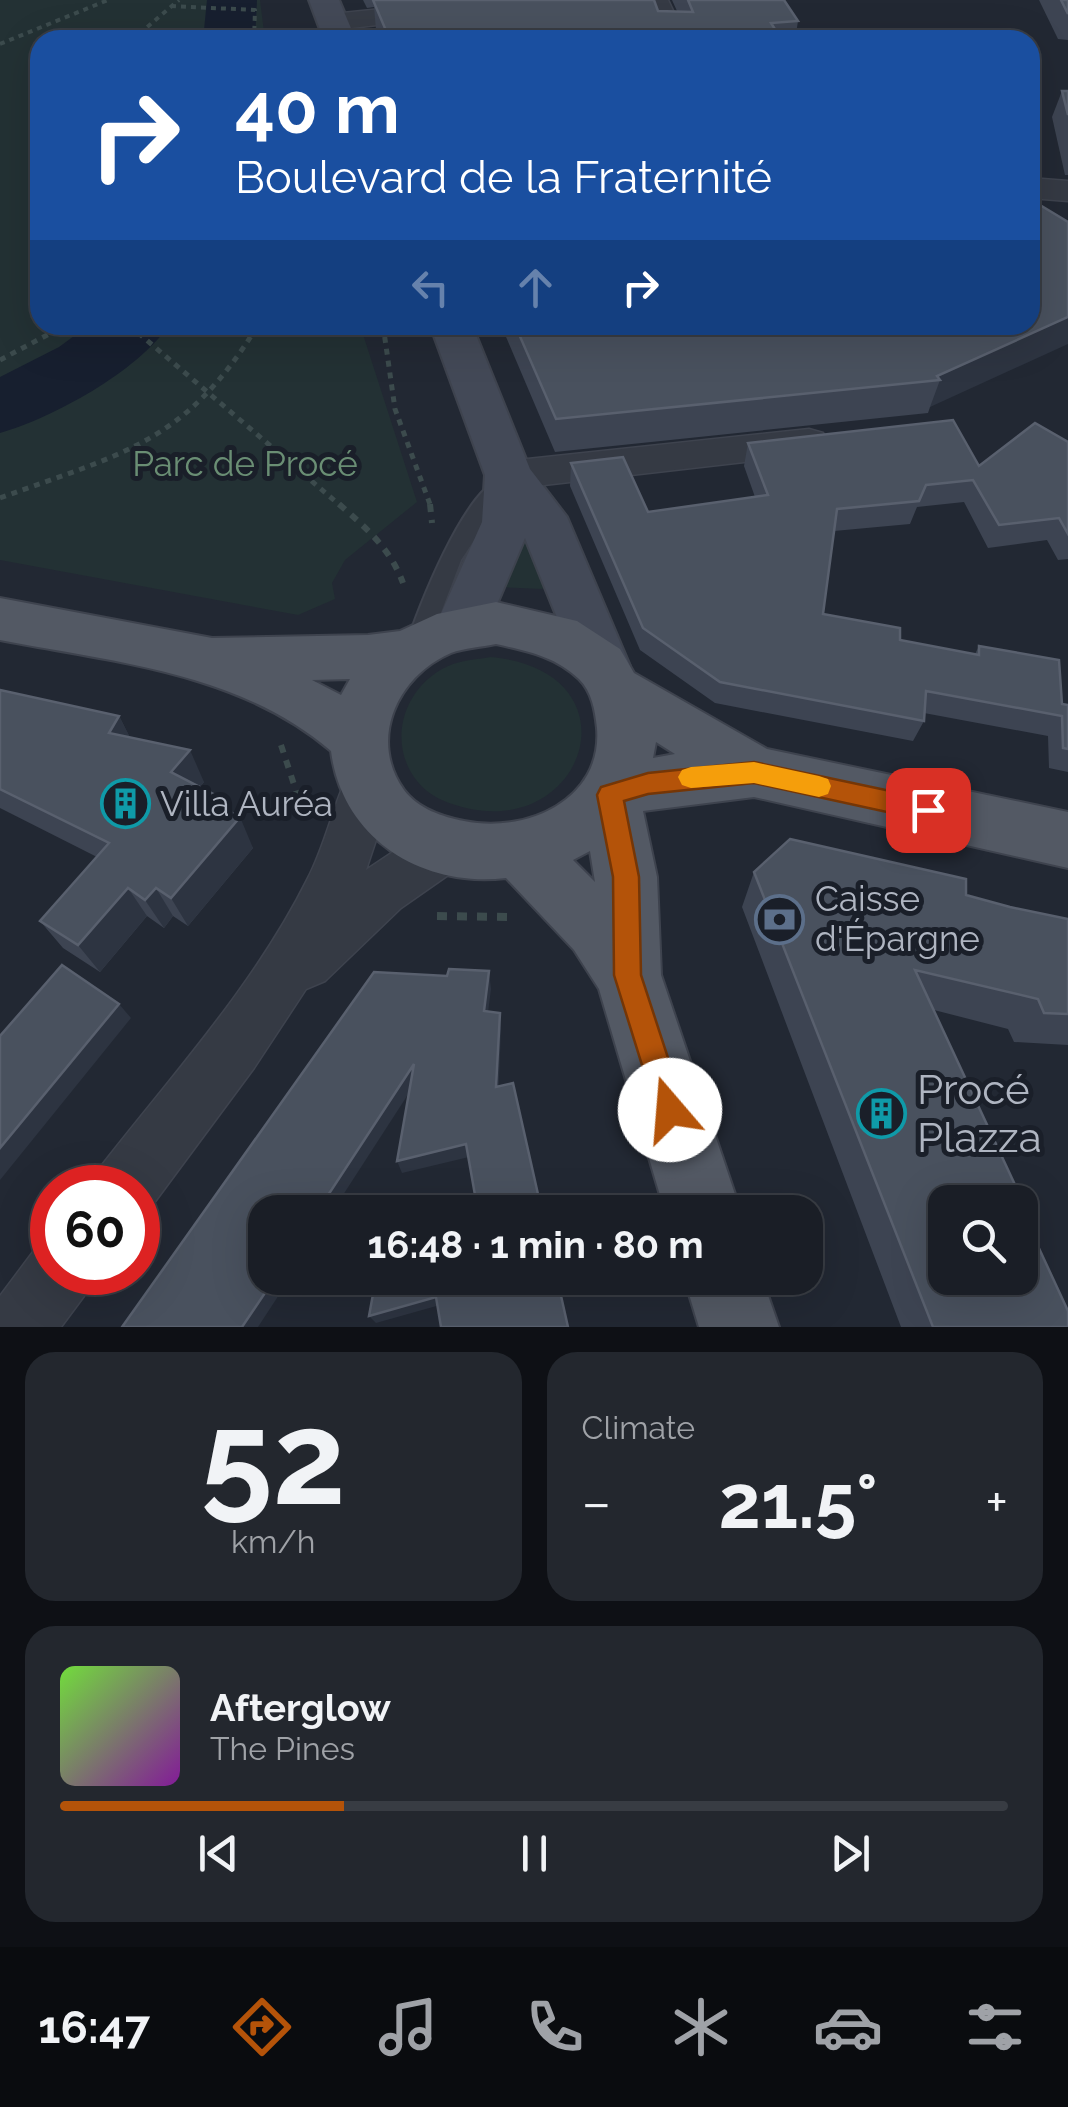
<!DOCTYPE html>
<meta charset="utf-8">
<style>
body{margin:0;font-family:Raleway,sans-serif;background:#23272e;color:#f1f3f6;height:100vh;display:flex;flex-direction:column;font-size:38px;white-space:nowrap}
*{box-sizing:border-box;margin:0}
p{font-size:32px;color:#9fa2a7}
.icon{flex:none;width:55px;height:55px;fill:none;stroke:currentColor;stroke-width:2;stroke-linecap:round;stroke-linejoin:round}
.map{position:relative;height:1327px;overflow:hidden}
.side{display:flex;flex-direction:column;gap:25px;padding:25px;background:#0e1015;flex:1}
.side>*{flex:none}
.top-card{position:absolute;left:30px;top:30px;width:1010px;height:305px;border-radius:30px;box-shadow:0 10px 40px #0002,0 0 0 2px #383c43;background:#1a4fa0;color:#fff;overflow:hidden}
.controls{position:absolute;left:928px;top:1185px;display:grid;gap:20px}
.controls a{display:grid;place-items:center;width:110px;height:110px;border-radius:20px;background:#1a1e26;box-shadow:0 10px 40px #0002,0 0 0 2px #383c43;font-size:50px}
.speed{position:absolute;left:30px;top:1165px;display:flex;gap:20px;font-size:50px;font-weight:700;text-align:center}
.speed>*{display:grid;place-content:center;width:130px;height:130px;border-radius:50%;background:#1a1e26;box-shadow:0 10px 40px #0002,0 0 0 2px #383c43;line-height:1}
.speed .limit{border:15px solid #d22;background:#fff;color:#111}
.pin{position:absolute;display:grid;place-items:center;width:85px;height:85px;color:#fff;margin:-42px;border-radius:20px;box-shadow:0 5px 15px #0006}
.me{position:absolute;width:110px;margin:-55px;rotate:342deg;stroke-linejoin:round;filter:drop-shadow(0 0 8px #0008)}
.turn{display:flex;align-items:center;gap:35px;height:210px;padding:0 40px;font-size:45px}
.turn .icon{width:130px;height:130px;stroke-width:2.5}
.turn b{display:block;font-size:70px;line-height:85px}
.lanes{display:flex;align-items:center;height:95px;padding:0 40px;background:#0003;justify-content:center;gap:50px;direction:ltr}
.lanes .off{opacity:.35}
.big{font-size:75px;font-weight:700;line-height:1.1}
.side .card{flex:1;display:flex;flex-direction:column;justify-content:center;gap:15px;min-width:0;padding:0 35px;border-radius:30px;background:#23272e}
.side .dial{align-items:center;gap:0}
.dial b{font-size:130px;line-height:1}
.song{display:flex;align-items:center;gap:30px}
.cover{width:120px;height:120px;border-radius:15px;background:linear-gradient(135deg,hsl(100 70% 55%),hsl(290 70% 35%))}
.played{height:10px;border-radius:5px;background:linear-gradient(90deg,#b45309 30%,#383c43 30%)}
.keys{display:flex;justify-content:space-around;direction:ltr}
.heat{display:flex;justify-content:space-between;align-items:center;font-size:55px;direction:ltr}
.side .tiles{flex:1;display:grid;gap:25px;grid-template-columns:1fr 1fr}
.card:last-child{grid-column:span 2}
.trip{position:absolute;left:248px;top:1195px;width:575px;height:100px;border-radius:30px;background:#1a1e26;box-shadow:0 10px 40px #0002,0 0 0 2px #383c43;font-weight:700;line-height:100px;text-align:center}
.tab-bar{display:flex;height:160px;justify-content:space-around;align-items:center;background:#0a0c0f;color:#9fa2a7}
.tab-bar .icon{width:70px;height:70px}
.tab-bar .on{color:#b45309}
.tab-bar b{font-size:45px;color:#f1f3f6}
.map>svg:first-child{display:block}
.green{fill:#233134}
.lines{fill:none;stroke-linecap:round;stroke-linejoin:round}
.river{fill:#171f2f;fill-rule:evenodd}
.service-casing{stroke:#3e434e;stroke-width:4}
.minor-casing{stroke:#3e434e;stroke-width:3}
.secondary-casing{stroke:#3e434e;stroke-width:4}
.primary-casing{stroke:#3e434e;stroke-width:4}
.path-far3{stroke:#3c4b4d;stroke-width:4;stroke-dasharray:5 5;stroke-linecap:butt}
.path-far2{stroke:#3c4b4d;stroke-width:5;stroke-dasharray:6 6;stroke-linecap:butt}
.path-far1{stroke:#3c4b4d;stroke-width:6;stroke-dasharray:8 8;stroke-linecap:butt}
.path{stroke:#3c4b4d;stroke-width:8;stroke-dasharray:10 10;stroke-linecap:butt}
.service{fill:#353a44;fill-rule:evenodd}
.minor{fill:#353a44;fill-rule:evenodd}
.secondary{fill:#434957;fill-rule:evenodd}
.primary{fill:#535964;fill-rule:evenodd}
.wall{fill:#3d4452}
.shaded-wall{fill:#2d3441}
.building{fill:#49515e;stroke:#59606e;stroke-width:2.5;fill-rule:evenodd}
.route{fill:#b45309;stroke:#753606;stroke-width:2.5}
.slow{fill:#f59e0b}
.labels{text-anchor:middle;stroke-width:10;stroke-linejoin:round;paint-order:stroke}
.park-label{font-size:35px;fill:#6a8e74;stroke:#1a1f29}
.poi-label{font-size:35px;fill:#afb5c1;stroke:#1a1f29;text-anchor:start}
.near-poi-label{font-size:42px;fill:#afb5c1;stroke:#1a1f29;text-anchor:start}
</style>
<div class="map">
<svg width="1068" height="1327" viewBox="0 0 1068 1327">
<rect width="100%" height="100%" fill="#222833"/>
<!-- green -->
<g class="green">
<polygon points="0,0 260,0 265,40 40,40 40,325 360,325 417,502 345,560 332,583 335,599 298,615 0,560"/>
<polygon points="522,527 546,585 542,589 498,587"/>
<path d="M491,657c149,14 96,183 -29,150 -18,-5 -33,-11 -45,-26 -32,-40 -12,-99 36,-117 12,-4 26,-5 38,-7z"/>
</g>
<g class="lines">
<!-- river -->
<g class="river">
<polygon points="207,0 257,0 255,40 203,40"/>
<path d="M89,325h80c-31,46 -116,93 -169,108v-56l59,-30z"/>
</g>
<defs>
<path id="service" d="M500,479l10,7 -49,74 -32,84 -3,6h-16l-3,-6c11,-36 57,-152 93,-165z"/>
<g id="minor">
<polygon points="642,0 668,0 687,40 659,40"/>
<polygon points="439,3 448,5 452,11 448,17 333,30 320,22 333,14"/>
<polygon points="1030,178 1068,181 1068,201 1030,198"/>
<polygon points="809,429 823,433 829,443 823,453 509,489 494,485 488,475 494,465 509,461"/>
<path d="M368,764l18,6 8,16 -28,84 60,-40 19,-7 19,7 8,17 -8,17 -63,44 -76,73 -19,8 -52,79 -106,143 -10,4v-27h-45l9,-23c72,-92 154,-182 206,-287 18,-35 25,-73 42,-108z"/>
<polygon points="52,1242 52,1272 93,1272 84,1296 61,1327 0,1327 0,1296 36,1248"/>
</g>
<g id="secondary">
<polygon points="309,0 339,0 356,40 324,40"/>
<polygon points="430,325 472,325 530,469 567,517 630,666 621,682 602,688 583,682 525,538 481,642 462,648 443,642 435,627 482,522 485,475"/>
</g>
<g id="primary">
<path d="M0,598l212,40 156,-3 32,-4 37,-17 59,-12 81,19 43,28 14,24 133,76 301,63v56l-314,-71 -111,14 14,66 4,98 80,237h-76l-66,-223 -25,-39 -68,-72c-85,10 -164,-40 -175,-127 -92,-79 -218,-89 -331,-111zM496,644c31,7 59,12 83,35 13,13 16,31 18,49 6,72 -71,106 -133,93 -21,-4 -46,-12 -60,-31 -36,-50 -7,-114 47,-137 13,-5 31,-6 45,-9zM350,679l-9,16 -29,-15zM656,742l19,12 -22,4zM590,851l5,31 -22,-22z"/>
<polygon points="684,1278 762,1278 779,1327 699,1327"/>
</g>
</defs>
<!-- service casing -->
<use href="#service" class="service-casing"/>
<!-- minor casing -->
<use href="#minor" class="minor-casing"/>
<!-- secondary casing -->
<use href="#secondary" class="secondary-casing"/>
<!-- primary casing -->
<use href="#primary" class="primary-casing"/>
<!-- path-far3 -->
<g class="path-far3">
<polyline points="171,6 255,10 254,40"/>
<polyline points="132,40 179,0"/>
<polyline points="0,44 108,0"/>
</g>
<!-- path-far2 -->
<g class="path-far2">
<polyline points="129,325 342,507"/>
<polyline points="383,325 395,409 431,507"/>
<polyline points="0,360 66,325"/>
<path d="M0,498c123,-45 185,-54 258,-173"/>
</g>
<!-- path-far1 -->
<g class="path-far1">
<path d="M339,504c27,24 51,44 64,79"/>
<polyline points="430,504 432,523"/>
<polyline points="281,745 305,818"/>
</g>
<!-- path -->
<polyline class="path" points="437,916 509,917"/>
<!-- service -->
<use href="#service" class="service"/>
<!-- minor -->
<use href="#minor" class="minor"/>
<!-- secondary -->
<use href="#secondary" class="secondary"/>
<!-- primary -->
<use href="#primary" class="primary"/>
</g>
<!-- wall -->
<g class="wall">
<polygon points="363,0 654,0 658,11 677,11 672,0 784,0 798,21 795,40 380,40 376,30 374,7 367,8"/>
<polygon points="1039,0 1068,0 1068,40 1058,39"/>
<polygon points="1062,91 1068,91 1068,175 1065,175 1052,117"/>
<polygon points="501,325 772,325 779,335 1030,325 930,407 928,413 555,452"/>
<polygon points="1068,442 1068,559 1058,560 1047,540 988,548 964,502 917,507 910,524 834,531 823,614 900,640 975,654 979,646 1062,704 1068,705 1068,772 1049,768 1048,736 924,713 924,721 913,741 715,703 640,650 570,486 571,463 648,512 755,497 744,466 748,443 979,466"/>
<polygon points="0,690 119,716 130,738 204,782 200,787 217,796 223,808 253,848 188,926 173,916 164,928 147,916 100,972 63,948 40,921 97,857 0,808"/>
<polygon points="754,872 966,895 1010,907 1068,919 1068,1045 1014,1042 1008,1029 934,1010 1036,1230 1032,1232 1068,1327 901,1327 742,907"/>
</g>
<!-- shaded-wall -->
<g class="shaded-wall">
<polygon points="1068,317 1068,344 930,407 940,380 937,376"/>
<polygon points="119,716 136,749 109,733"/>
<polygon points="190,750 204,782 187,803 171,772"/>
<polygon points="217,796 231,827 240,817 253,848 188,926 171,898 212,802"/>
<polygon points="128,888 147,916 100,972 78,945"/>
<polygon points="156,888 173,916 164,928 145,900"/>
<polygon points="489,971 491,989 486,1028 484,1011"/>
<polygon points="119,1004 131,1018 0,1180 0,1148"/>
<polygon points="500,1013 501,1029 498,1102 496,1087"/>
<polygon points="414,1064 418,1079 332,1212 317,1212"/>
<polygon points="466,1144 469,1157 402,1173 397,1161"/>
<polygon points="275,1278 290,1278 258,1327 242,1327"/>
<polygon points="436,1297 440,1305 376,1323 369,1316"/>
</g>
<!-- building -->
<g class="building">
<polygon points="373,0 654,0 658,11 693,12 688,0 784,0 798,21 771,23 782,40 390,40"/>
<polygon points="1061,0 1068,0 1068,14"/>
<polygon points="1062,91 1068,91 1068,115"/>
<polygon points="1030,199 1068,222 1068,317 937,376 940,380 556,419 515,325 772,325 779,335 883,325 1030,325"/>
<polygon points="953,420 979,466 1035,423 1068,442 1068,534 1059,518 999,525 973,480 926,485 919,501 837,509 823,614 900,628 900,640 979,655 979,646 1059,660 1062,704 1068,705 1068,749 1063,748 1062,716 926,691 924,721 720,682 643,628 571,463 623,457 648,512 768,495 748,443"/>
<polygon points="0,690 119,716 109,733 190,750 171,772 217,796 212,802 240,817 171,898 156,888 145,900 128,888 78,945 40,921 109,843 0,789"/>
<path d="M790,839l176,40v16l44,12 58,12v95l-24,-1 -6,-14 -123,-29 121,260 -5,1 37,80v16h-135l-179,-455zM945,1202h75v76h-75z"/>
<polygon points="62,965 119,1004 0,1148 0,1036"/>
<polygon points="449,969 489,971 484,1011 500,1013 496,1087 513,1083 542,1212 478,1212 466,1144 397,1161 414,1064 317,1212 265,1212 265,1278 275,1278 242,1327 122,1327 374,972 447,976"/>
<polygon points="376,1278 557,1278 568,1327 441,1327 436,1297 369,1316"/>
</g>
<!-- route -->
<polygon class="route" points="754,762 928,799 937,802 941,810 937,818 928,821 754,783 648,794 624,801 639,877 641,975 685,1110 681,1121 670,1125 660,1121 656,1110 614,975 613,877 597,795 601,787 648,773"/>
<!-- slow -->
<polygon class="slow" points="754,762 819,776 828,779 831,786 828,794 819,797 754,783 691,788 682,785 678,777 682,770 691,767"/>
<!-- icons -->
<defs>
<symbol id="building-ring" viewBox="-11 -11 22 22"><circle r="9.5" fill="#1a1f29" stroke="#0f9aa8" stroke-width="1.5"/><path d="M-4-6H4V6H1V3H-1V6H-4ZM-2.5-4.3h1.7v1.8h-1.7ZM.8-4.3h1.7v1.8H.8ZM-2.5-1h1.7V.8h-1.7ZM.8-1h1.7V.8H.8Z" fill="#0f9aa8"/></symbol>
<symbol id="bank-ring" viewBox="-11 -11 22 22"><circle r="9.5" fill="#1a1f29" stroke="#5c6f8a" stroke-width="1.5"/><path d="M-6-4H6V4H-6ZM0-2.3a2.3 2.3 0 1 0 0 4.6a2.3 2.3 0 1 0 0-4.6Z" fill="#5c6f8a"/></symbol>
</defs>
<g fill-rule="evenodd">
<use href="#building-ring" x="98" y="776" width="55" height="55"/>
<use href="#bank-ring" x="752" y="892" width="55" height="55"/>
<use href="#building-ring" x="854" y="1086" width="55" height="55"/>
</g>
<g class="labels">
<!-- park labels -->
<g class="park-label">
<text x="245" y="476">Parc de Procé</text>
</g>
<!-- poi labels -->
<g class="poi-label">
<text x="160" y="816">Villa Auréa</text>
<text x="815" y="911">Caisse<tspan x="815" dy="40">d'Épargne</tspan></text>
</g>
<!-- near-poi labels -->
<g class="near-poi-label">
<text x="917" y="1104">Procé<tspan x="917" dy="48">Plazza</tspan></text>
</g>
</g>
</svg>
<div class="controls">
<a><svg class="icon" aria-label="search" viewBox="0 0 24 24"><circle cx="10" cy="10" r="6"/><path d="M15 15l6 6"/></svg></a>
</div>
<div class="speed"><div class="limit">60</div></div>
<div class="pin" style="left:928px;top:810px;background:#d93025"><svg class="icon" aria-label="arrive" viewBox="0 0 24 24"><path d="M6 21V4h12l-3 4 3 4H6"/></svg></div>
<svg class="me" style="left:670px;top:1110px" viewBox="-20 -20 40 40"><circle r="19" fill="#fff"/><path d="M0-13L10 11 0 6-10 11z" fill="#b45309"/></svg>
<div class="trip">16:48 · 1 min · 80 m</div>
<div class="top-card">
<div class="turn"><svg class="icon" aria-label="right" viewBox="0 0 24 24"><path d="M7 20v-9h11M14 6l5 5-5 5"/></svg><div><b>40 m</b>Boulevard de la Fraternité</div></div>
<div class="lanes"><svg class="icon off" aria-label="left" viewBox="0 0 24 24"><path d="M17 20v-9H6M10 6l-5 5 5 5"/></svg><svg class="icon off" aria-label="ahead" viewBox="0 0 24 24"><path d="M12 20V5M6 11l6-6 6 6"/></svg><svg class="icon" aria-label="right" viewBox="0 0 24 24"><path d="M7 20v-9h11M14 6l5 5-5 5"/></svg></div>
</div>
</div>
<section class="side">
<div class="tiles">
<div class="card dial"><b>52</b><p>km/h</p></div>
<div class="card"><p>Climate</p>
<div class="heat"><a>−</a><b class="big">21.5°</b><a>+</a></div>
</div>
<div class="card">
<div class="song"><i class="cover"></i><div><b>Afterglow</b><p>The Pines</p></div></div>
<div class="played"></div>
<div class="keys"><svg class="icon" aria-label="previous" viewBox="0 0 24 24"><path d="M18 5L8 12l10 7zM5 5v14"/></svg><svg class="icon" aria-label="pause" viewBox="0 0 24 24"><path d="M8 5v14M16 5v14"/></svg><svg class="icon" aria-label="next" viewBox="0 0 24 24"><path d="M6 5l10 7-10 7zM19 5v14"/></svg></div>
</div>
</div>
</section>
<nav class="tab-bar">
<b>16:47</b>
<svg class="icon on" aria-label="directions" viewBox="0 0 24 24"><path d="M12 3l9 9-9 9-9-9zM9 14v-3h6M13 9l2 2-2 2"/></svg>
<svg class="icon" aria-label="music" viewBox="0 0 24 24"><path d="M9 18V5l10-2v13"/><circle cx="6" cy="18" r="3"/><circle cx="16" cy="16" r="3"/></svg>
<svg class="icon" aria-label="phone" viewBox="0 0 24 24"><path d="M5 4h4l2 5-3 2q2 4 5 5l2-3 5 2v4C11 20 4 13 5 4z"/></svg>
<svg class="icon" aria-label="climate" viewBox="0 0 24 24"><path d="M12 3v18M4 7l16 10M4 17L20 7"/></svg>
<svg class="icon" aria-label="car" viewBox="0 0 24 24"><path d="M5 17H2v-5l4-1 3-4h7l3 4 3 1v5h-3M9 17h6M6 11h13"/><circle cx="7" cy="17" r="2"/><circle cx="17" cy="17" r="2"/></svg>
<svg class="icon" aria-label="filters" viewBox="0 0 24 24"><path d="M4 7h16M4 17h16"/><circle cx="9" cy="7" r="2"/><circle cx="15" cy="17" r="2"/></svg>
</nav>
